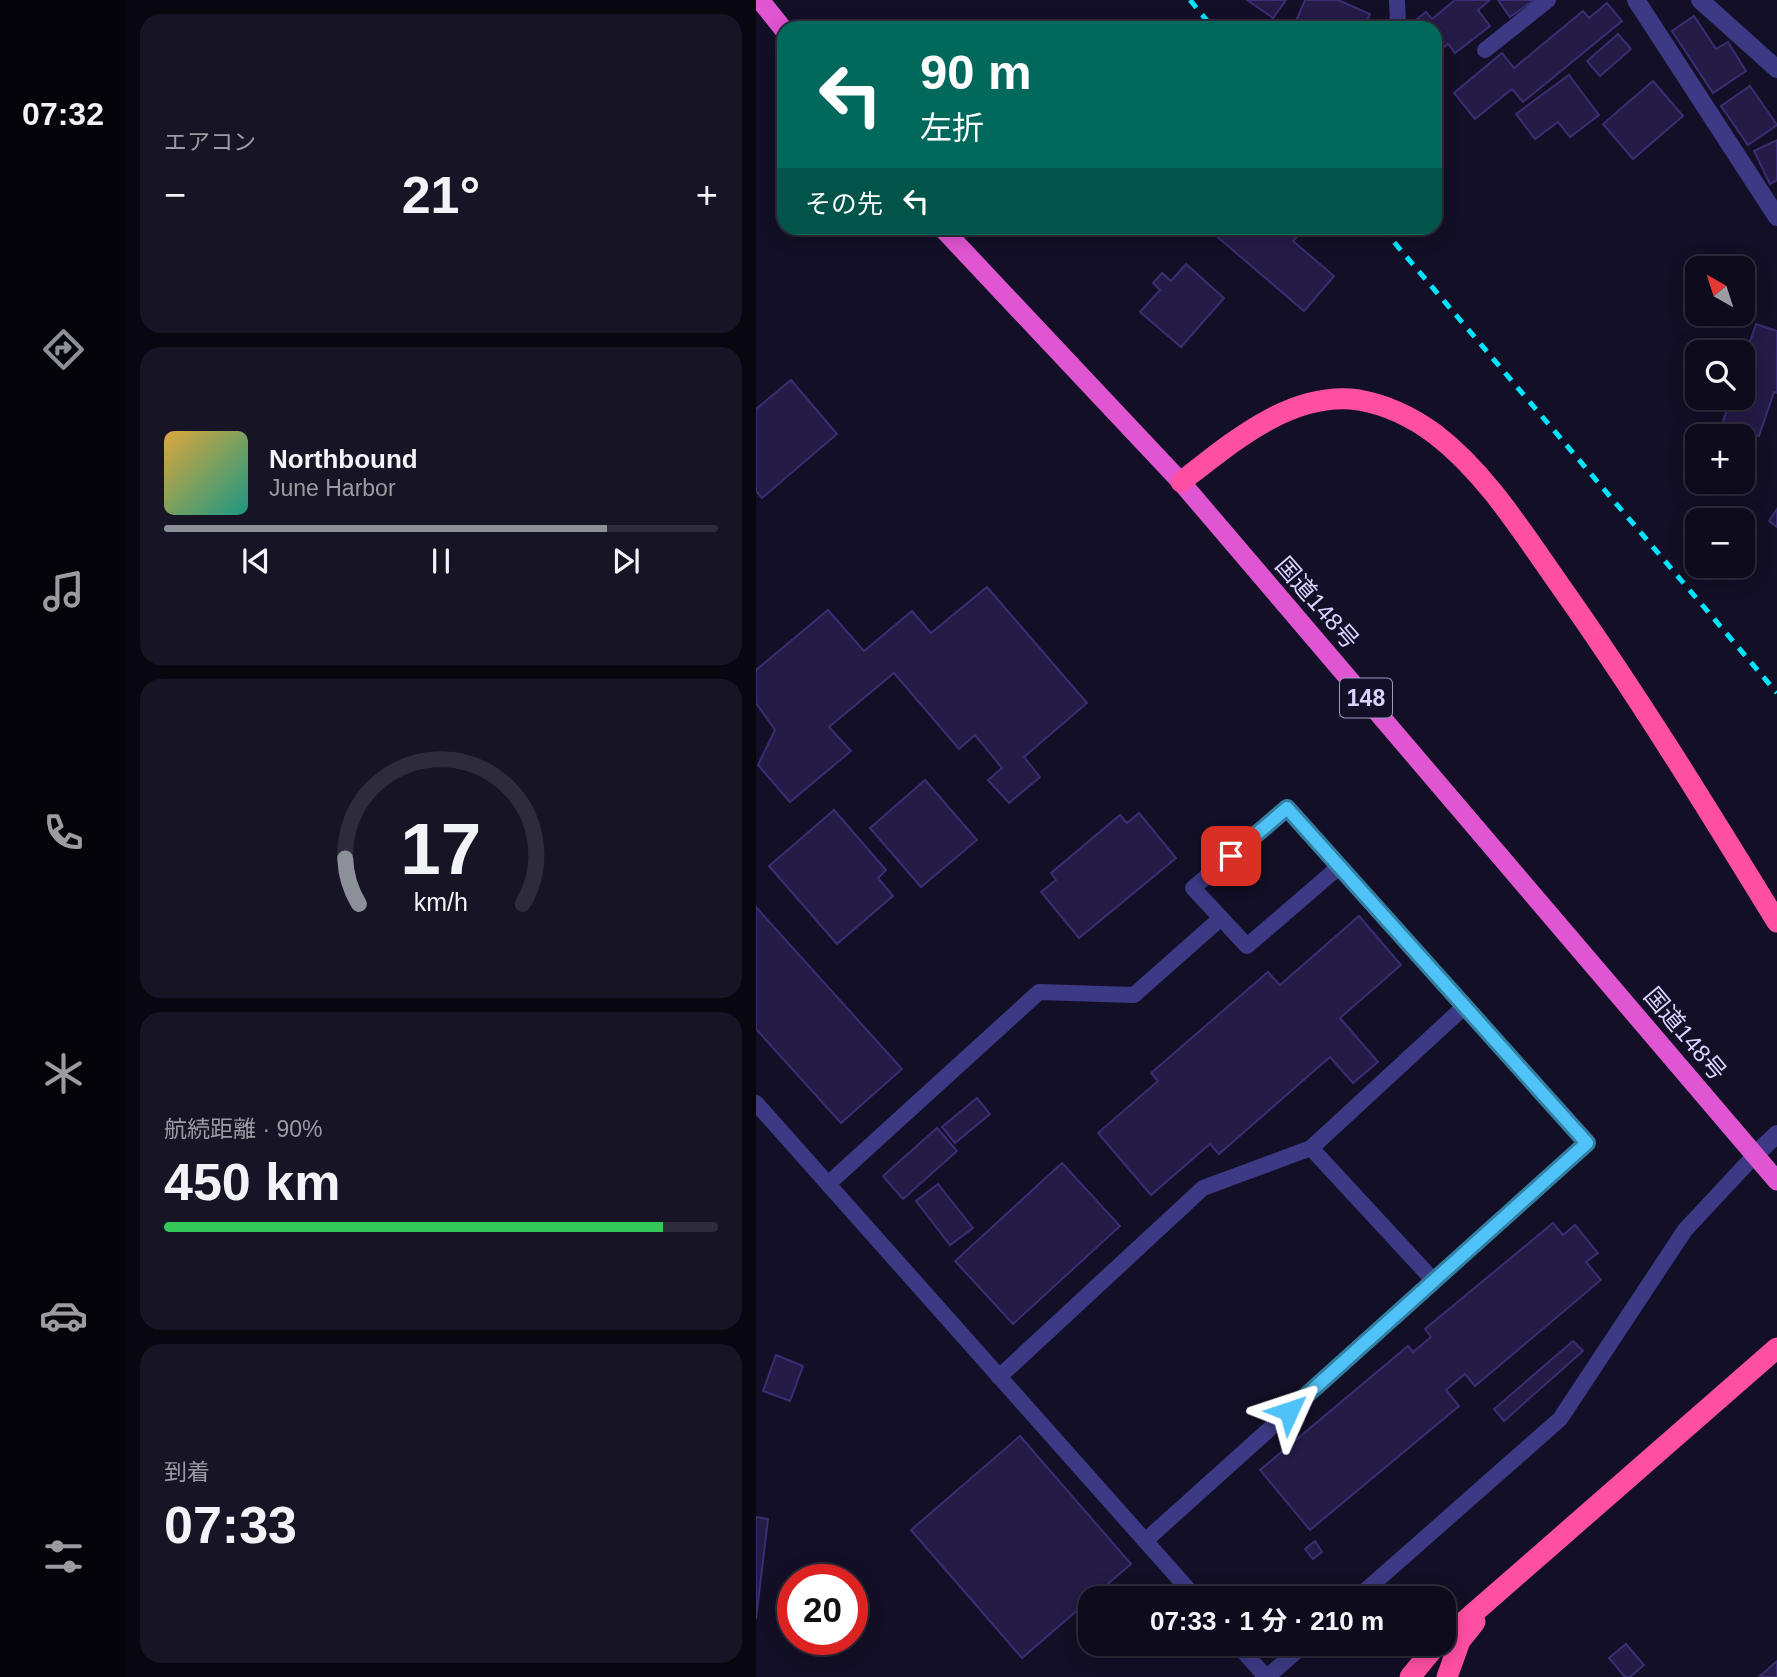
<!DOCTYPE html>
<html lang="ja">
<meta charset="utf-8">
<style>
body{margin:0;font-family:Helvetica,"Noto Sans JP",sans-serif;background:#171425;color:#f1f3f6;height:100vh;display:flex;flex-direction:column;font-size:26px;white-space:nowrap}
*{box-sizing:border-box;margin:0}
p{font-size:23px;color:#9b9ba3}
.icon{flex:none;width:38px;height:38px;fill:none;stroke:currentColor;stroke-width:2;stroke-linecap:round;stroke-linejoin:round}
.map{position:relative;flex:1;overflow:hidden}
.sheet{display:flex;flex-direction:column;gap:14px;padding:14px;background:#08060f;width:630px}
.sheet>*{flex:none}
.banner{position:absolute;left:21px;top:21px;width:665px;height:214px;border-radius:21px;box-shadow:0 4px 18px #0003,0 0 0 2px #2e2b3b;background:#00695c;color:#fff;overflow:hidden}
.needle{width:46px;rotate:321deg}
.buttons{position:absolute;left:929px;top:256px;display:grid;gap:14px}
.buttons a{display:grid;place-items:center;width:70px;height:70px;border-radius:14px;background:#0e0b1c;box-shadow:0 4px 18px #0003,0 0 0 2px #2e2b3b;font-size:35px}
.speed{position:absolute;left:21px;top:1564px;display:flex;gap:14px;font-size:35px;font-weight:700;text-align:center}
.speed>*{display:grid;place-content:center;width:91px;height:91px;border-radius:50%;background:#0e0b1c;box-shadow:0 4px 18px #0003,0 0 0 2px #2e2b3b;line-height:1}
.speed .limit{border:10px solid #d22;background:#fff;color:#111}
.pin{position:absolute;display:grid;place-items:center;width:60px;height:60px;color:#fff;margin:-30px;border-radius:14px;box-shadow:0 4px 10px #0006}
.me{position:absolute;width:77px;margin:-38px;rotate:48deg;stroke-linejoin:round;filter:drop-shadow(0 0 5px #0008)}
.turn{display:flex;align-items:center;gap:24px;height:147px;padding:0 28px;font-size:32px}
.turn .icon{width:91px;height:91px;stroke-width:2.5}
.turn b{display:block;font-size:49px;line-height:60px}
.then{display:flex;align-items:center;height:66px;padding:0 28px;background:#0003;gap:14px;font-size:26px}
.big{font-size:52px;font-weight:700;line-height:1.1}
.sheet .card{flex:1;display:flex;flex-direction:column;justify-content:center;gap:10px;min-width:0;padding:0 24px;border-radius:21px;background:#171425}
.sheet .dial{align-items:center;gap:0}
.dial svg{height:182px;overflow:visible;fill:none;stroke:#2e2b3b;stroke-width:7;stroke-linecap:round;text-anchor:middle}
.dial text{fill:#f1f3f6;stroke:none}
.song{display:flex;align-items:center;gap:21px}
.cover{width:84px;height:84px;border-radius:10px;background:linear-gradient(135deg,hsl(40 70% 55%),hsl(170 70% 35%))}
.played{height:7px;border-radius:4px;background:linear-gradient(90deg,#8c9099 80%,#2e2b3b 80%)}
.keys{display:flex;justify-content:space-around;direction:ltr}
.heat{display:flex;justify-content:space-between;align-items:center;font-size:38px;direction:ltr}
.charge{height:10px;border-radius:5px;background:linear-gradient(90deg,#34c759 90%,#2e2b3b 0)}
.trip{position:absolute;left:322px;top:1586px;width:378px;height:70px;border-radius:21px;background:#0e0b1c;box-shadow:0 4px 18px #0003,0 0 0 2px #2e2b3b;font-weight:700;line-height:70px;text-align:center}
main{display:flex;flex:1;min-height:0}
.dock{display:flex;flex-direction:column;width:126px;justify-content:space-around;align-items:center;background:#06040b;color:#9b9ba3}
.dock .icon{width:49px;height:49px}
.dock .current{color:#8c9099}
.dock b{font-size:32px;color:#f1f3f6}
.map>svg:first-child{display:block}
.building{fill:#241b47;stroke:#3b2d73;stroke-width:2}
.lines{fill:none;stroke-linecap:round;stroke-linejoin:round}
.service{stroke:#3d3a85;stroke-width:16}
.minor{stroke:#3d3a85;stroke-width:18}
.tertiary{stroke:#3d3a85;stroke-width:18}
.trunk{stroke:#e055d1;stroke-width:19}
.motorway{stroke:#ff4fa3;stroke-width:21}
.rail{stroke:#00e5ff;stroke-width:5;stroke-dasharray:10 9;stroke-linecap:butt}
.route-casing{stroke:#337fa1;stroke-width:18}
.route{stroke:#4fc3f7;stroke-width:12}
.labels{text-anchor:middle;stroke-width:7;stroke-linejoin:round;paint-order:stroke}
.shield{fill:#130f26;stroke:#9e99be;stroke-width:2}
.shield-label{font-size:23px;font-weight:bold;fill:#d9d4ff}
.street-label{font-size:24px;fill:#d9d4ff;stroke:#130f26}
</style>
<main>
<nav class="dock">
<b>07:32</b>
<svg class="icon current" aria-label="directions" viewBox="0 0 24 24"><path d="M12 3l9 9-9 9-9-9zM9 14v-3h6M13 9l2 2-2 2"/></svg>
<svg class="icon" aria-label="music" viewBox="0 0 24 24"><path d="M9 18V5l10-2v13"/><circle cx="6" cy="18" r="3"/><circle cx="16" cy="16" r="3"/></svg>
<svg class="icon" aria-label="phone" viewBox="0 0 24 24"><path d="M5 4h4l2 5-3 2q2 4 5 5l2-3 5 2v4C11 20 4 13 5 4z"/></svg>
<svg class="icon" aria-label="climate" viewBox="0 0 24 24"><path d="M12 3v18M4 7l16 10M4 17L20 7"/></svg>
<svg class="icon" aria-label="car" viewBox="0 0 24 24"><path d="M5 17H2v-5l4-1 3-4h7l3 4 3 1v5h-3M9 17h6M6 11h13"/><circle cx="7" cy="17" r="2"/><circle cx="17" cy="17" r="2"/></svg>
<svg class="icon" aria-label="filters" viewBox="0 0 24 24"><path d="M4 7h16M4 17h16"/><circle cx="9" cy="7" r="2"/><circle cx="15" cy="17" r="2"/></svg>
</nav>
<section class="sheet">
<div class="card"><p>エアコン</p>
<div class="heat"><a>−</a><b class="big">21°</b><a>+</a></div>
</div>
<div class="card">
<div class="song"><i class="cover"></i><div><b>Northbound</b><p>June Harbor</p></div></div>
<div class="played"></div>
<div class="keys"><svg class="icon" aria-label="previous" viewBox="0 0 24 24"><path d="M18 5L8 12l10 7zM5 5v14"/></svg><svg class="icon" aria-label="pause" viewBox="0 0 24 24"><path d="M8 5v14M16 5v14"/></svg><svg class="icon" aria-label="next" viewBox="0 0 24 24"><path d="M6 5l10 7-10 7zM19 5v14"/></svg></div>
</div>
<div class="card dial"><svg viewBox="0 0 100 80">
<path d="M14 69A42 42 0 1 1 86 69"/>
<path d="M14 69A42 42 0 0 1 8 49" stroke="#8c9099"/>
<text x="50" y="56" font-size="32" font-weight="700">17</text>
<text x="50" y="72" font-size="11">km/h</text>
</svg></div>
<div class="card"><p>航続距離 · 90%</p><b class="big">450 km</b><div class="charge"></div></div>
<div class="card"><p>到着</p><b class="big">07:33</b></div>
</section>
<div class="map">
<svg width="1021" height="1677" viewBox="0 0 1021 1677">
<rect width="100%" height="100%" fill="#130f26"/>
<!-- building -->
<g class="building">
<polygon points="491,0 530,0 517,18"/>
<polygon points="549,0 582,0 614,14 608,28 537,28"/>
<polygon points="699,0 734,0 722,10 734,26 699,53 692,44 679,54 679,28 651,27 670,12 676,19"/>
<polygon points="742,0 778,0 754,17"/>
<polygon points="851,3 866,21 767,102 756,89 719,119 698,93 746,53 758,68 827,11 833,18"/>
<polygon points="938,16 960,49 972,42 990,71 957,93 916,31"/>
<polygon points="862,34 875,49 844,76 831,61"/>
<polygon points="813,75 843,115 814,137 802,122 779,139 760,114"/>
<polygon points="897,81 927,116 877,159 847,124"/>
<polygon points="994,86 1021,125 992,145 965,106"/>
<polygon points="1021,140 1021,180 1014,184 998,151"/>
<polygon points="451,228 549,228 537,241 578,276 548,311"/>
<polygon points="430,264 468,298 425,347 384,312 404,290 397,283 406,273 415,281"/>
<polygon points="1000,324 1021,331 1021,393 1018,392 1003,436 966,425 975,397 987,397 987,362"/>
<polygon points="35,380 81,434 6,498 0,491 0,409"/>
<polygon points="1021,509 1021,527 1013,521"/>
<polygon points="231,587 331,703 268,757 284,777 253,803 232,780 246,768 219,735 203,749 138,673 73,727 95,751 34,802 2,765 19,730 0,703 0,670 72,610 108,651 156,611 175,633"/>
<polygon points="169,780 221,840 165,887 114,828"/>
<polygon points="78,810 130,870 122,878 137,896 81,944 13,866"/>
<polygon points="383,813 420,858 323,938 285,892 300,880 295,873 364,815 371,823"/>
<polygon points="0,907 146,1069 85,1123 0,1029"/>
<polygon points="603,916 645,965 584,1018 622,1062 597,1083 574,1057 463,1154 454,1144 395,1195 342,1133 402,1081 395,1073 512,972 524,985"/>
<polygon points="221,1098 234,1114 199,1143 186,1127"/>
<polygon points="181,1128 201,1151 147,1199 127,1176"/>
<polygon points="306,1163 364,1226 257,1324 199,1261"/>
<polygon points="182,1184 217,1228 194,1245 160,1201"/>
<polygon points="797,1223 807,1235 819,1225 842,1253 830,1262 845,1280 719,1386 709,1374 690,1390 703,1406 554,1530 504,1470 652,1346 657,1352 675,1337 669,1329"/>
<polygon points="817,1341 827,1351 748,1421 738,1409"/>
<polygon points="20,1355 47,1366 34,1401 7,1391"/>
<polygon points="264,1436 375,1564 266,1658 155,1530"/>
<polygon points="0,1517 12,1519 0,1619"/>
<polygon points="559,1541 566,1552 557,1559 549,1549"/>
<polygon points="870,1644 888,1665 874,1677 869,1677 853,1658"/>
<polygon points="1021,1661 1021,1677 1003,1677"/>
</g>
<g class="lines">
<!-- service -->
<g class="service">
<polyline points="641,0 642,28"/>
<polyline points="729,50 792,0"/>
<polyline points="0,1103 440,1598"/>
<polyline points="555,1148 678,1281"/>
<polyline points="72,1184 283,992 378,995 465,918"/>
<polyline points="243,1377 447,1188 555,1148 709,1006"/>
<polyline points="389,1541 831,1143 531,808 437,888 491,946 584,866"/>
<polyline points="601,1598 804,1419 929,1230 998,1156"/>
<polyline points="480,1643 510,1677"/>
<polyline points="511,1677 550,1643"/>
</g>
<!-- minor -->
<polyline class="minor" points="944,0 1021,69"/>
<!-- tertiary -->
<g class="tertiary">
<polyline points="880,0 1021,217"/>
<polyline points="998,1156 1021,1134"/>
</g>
<!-- trunk -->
<g class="trunk">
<polyline points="4,0 28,30"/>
<polyline points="186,228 425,482 1021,1181"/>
</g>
<!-- motorway -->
<g class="motorway">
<path d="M425,482c49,-38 110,-92 178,-82 28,5 53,17 76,34 51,39 88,99 124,150 78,110 148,224 218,338"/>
<polyline points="688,1639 1021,1348"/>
<polyline points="654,1677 682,1643"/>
<polyline points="691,1677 704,1641 719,1622"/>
</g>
<!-- rail -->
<g class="rail">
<polyline points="434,0 457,28"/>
<polyline points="626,228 1021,693"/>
</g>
</g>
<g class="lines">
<defs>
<polyline id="route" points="475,856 531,808 831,1143 533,1411"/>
</defs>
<!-- route casing -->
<use href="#route" class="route-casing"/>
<!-- route -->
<use href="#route" class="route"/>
</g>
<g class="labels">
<!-- shield labels -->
<rect class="shield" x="584" y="678.5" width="52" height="39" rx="5"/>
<g class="shield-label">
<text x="610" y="706">148</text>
</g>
<!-- street labels -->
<g class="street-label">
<text transform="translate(561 603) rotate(49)" y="8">国道148号</text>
<text transform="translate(929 1034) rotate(50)" y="8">国道148号</text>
</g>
</g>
</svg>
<div class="buttons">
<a><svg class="needle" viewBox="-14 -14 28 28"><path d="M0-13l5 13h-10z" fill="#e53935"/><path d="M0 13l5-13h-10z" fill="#9b9ba3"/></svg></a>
<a><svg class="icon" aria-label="search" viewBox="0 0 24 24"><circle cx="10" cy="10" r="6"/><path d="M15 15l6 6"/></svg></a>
<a>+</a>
<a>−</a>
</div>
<div class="speed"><div class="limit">20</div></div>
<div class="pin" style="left:475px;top:856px;background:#d93025"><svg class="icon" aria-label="arrive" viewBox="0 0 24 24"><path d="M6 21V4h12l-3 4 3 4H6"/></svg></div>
<svg class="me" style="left:533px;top:1411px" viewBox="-20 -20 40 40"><path d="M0-17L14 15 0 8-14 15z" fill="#4fc3f7" stroke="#fff" stroke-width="4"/></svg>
<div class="trip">07:33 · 1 分 · 210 m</div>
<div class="banner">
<div class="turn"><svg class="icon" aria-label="left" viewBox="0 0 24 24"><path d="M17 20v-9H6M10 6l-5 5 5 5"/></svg><div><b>90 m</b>左折</div></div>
<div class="then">その先<svg class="icon" aria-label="left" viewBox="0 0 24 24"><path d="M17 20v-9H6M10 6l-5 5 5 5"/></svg></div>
</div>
</div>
</main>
